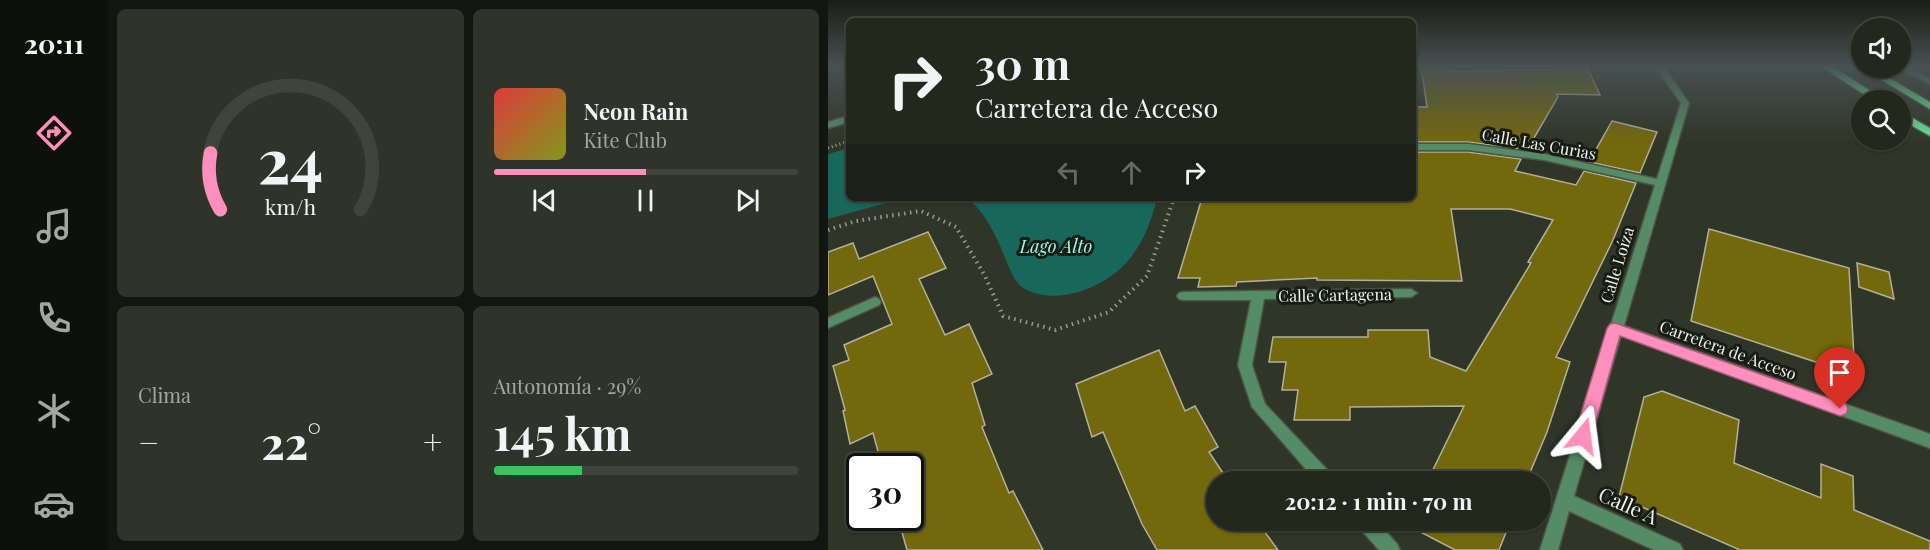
<!DOCTYPE html>
<html lang="es">
<meta charset="utf-8">
<style>
body{margin:0;font-family:"Playfair Display",serif;background:#2f342a;color:#f1f3f6;height:100vh;display:flex;flex-direction:column;font-size:22px;white-space:nowrap}
*{box-sizing:border-box;margin:0}
p{font-size:20px;color:#a3a6a4}
.icon{flex:none;width:33px;height:33px;fill:none;stroke:currentColor;stroke-width:2;stroke-linecap:round;stroke-linejoin:round}
.map{position:relative;flex:1;overflow:hidden}
.side{display:flex;flex-direction:column;gap:9px;padding:9px;background:#131610;width:720px}
.side>*{flex:none}
.guide{position:absolute;left:18px;top:18px;width:570px;height:183px;border-radius:9px;box-shadow:0 2px 4px #0004,0 0 0 2px #40443b;background:#23281d;color:#f1f3f6;overflow:hidden}
.fabs{position:absolute;left:1023px;top:18px;display:grid;gap:12px}
.fabs a{display:grid;place-items:center;width:60px;height:60px;border-radius:50%;background:#23281d;box-shadow:0 2px 4px #0004,0 0 0 2px #40443b;font-size:30px}
.speed{position:absolute;left:18px;top:453px;display:flex;gap:12px;font-size:30px;font-weight:700;text-align:center}
.speed>*{display:grid;place-content:center;width:78px;height:78px;border-radius:50%;background:#23281d;box-shadow:0 2px 4px #0004,0 0 0 2px #40443b;line-height:1}
.speed .limit{border:3px solid #111;border-radius:9px;background:#fff;color:#111}
.pin{position:absolute;display:grid;place-items:center;width:51px;height:51px;color:#fff;margin:-62px -26px;border-radius:50% 50% 50% 0;rotate:-45deg;box-shadow:0 0 6px #0007}
.pin .icon{rotate:45deg}
.me{position:absolute;width:66px;margin:-33px;rotate:16deg;stroke-linejoin:round;filter:drop-shadow(0 0 4px #0008)}
.turn{display:flex;align-items:center;gap:21px;height:126px;padding:0 30px;font-size:27px}
.turn .icon{width:78px;height:78px;stroke-width:2.5}
.turn b{display:block;font-size:42px;line-height:51px}
.lanes{display:flex;align-items:center;height:57px;padding:0 30px;background:#0003;justify-content:center;gap:30px;direction:ltr}
.lanes .off{opacity:.35}
.big{font-size:45px;font-weight:700;line-height:1.1}
.side .card{flex:1;display:flex;flex-direction:column;justify-content:center;gap:9px;min-width:0;padding:0 21px;border-radius:9px;background:#2f342a}
.side .dial{align-items:center;gap:0}
.dial svg{height:156px;overflow:visible;fill:none;stroke:#40443b;stroke-width:7;stroke-linecap:round;text-anchor:middle}
.dial text{fill:#f1f3f6;stroke:none}
.song{display:flex;align-items:center;gap:18px}
.cover{width:72px;height:72px;border-radius:9px;background:linear-gradient(135deg,hsl(0 70% 55%),hsl(70 70% 35%))}
.played{height:6px;border-radius:3px;background:linear-gradient(90deg,#fe8ebb 50%,#40443b 50%)}
.keys{display:flex;justify-content:space-around;direction:ltr}
.heat{display:flex;justify-content:space-between;align-items:center;font-size:33px;direction:ltr}
.charge{height:9px;border-radius:4px;background:linear-gradient(90deg,#34c759 29%,#40443b 0)}
.side .tiles{flex:1;display:grid;gap:9px;grid-template-columns:repeat(2,1fr)}
.trip{position:absolute;left:378px;top:471px;width:345px;height:60px;border-radius:30px;background:#23281d;box-shadow:0 2px 4px #0004,0 0 0 2px #40443b;font-weight:700;line-height:60px;text-align:center}
main{display:flex;flex:1;min-height:0}
.tab-bar{display:flex;flex-direction:column;width:108px;justify-content:space-around;align-items:center;background:#0e100c;color:#a3a6a4}
.tab-bar .icon{width:42px;height:42px}
.tab-bar .on{color:#fe8ebb}
.tab-bar b{font-size:27px;color:#f1f3f6}
.map>svg:first-child{display:block}
.water{fill:#17675a}
.building{fill:#74680c;stroke:#b3b09e;stroke-width:1.5}
.lines{fill:none;stroke-linecap:round;stroke-linejoin:round}
.minor-casing{stroke:#4e5346;stroke-width:3}
.primary-casing{stroke:#4e5346;stroke-width:3}
.path-far1{stroke:#979c90;stroke-width:3;stroke-dasharray:1 3;stroke-linecap:butt}
.path{stroke:#979c90;stroke-width:4;stroke-dasharray:1.5 4.5;stroke-linecap:butt}
.minor{fill:#538c65;fill-rule:evenodd}
.primary{fill:#67e594;fill-rule:evenodd}
.route{fill:#fe8ebb;stroke:#a55c7a;stroke-width:1.5}
.labels{text-anchor:middle;stroke-width:6;stroke-linejoin:round;paint-order:stroke}
.street-label{font-size:16px;fill:#eff3ea;stroke:#191c15}
.water-label{font-size:18px;font-style:italic;fill:#9bfae6;stroke:#191c15}
.near-street-label{font-size:20px;fill:#eff3ea;stroke:#191c15}
</style>
<main>
<nav class="tab-bar">
<b>20:11</b>
<svg class="icon on" aria-label="directions" viewBox="0 0 24 24"><path d="M12 3l9 9-9 9-9-9zM9 14v-3h6M13 9l2 2-2 2"/></svg>
<svg class="icon" aria-label="music" viewBox="0 0 24 24"><path d="M9 18V5l10-2v13"/><circle cx="6" cy="18" r="3"/><circle cx="16" cy="16" r="3"/></svg>
<svg class="icon" aria-label="phone" viewBox="0 0 24 24"><path d="M5 4h4l2 5-3 2q2 4 5 5l2-3 5 2v4C11 20 4 13 5 4z"/></svg>
<svg class="icon" aria-label="climate" viewBox="0 0 24 24"><path d="M12 3v18M4 7l16 10M4 17L20 7"/></svg>
<svg class="icon" aria-label="car" viewBox="0 0 24 24"><path d="M5 17H2v-5l4-1 3-4h7l3 4 3 1v5h-3M9 17h6M6 11h13"/><circle cx="7" cy="17" r="2"/><circle cx="17" cy="17" r="2"/></svg>
</nav>
<section class="side">
<div class="tiles">
<div class="card dial"><svg viewBox="0 0 100 80">
<path d="M14 69A42 42 0 1 1 86 69"/>
<path d="M14 69A42 42 0 0 1 9 40" stroke="#fe8ebb"/>
<text x="50" y="56" font-size="32" font-weight="700">24</text>
<text x="50" y="72" font-size="11">km/h</text>
</svg></div>
<div class="card">
<div class="song"><i class="cover"></i><div><b>Neon Rain</b><p>Kite Club</p></div></div>
<div class="played"></div>
<div class="keys"><svg class="icon" aria-label="previous" viewBox="0 0 24 24"><path d="M18 5L8 12l10 7zM5 5v14"/></svg><svg class="icon" aria-label="pause" viewBox="0 0 24 24"><path d="M8 5v14M16 5v14"/></svg><svg class="icon" aria-label="next" viewBox="0 0 24 24"><path d="M6 5l10 7-10 7zM19 5v14"/></svg></div>
</div>
<div class="card"><p>Clima</p>
<div class="heat"><a>−</a><b class="big">22°</b><a>+</a></div>
</div>
<div class="card"><p>Autonomía · 29%</p><b class="big">145 km</b><div class="charge"></div></div>
</div>
</section>
<div class="map">
<svg width="1102" height="550" viewBox="0 0 1102 550">
<rect width="100%" height="100%" fill="#2f3527"/>
<!-- water -->
<g class="water">
<polygon points="21,148 21,198 97,198 58,203 0,219 0,154"/>
<path d="M122,198h207c-5,20 -11,38 -23,55 -20,31 -74,55 -109,36 -11,-6 -15,-20 -20,-31 -5,-14 -20,-46 -33,-55 -5,-3 -15,-5 -22,-5z"/>
</g>
<!-- building -->
<g class="building">
<polygon points="593,66 622,66 623,71 760,69 772,95 729,94 730,97 699,150 640,142 585,142 585,107 599,107"/>
<polygon points="784,121 829,132 812,173 761,162"/>
<polygon points="585,152 640,152 693,159 687,171 748,185 756,171 808,183 785,240 728,357 742,362 719,432 698,482 599,482 636,406 522,407 522,420 466,420 470,390 454,390 458,362 441,362 445,337 540,337 540,330 600,330 602,357 638,371 703,263 700,262 725,220 682,209 623,209 634,281 489,280 489,278 409,282 408,286 370,287 372,278 350,278 374,198 585,198"/>
<polygon points="881,229 1021,268 1027,375 863,321"/>
<polygon points="100,232 118,268 91,279 117,335 141,324 164,374 144,383 157,425 154,427 181,493 185,491 215,550 79,550 70,518 82,518 82,466 54,466 45,433 22,444 15,411 17,410 5,366 21,360 16,345 64,324 45,276 0,295 0,252 25,243 31,259"/>
<polygon points="1029,263 1061,272 1066,299 1031,287"/>
<polygon points="331,350 357,411 367,406 390,447 381,452 401,482 388,482 388,520 428,520 450,550 329,550 314,524 275,432 264,437 248,384"/>
<polygon points="834,391 911,420 906,463 993,498 993,464 1025,476 1026,510 1102,541 1102,550 912,550 791,497 816,397"/>
<polygon points="579,520 683,520 671,550 627,550 577,524"/>
</g>
<g class="lines">
<defs>
<g id="minor">
<polygon points="827,66 835,66 861,103 796,326 1102,434 1102,448 793,335 746,496 852,544 855,550 826,550 741,511 730,550 712,550 827,185 716,160 640,150 585,150 585,144 640,144 716,154 829,179 853,103"/>
<polygon points="1072,66 1079,66 1102,79 1102,84 1070,68"/>
<polygon points="21,116 21,122 0,128 0,122"/>
<polygon points="583,289 589,293 583,297 436,299 424,365 437,404 506,477 508,482 489,482 424,407 410,365 423,300 355,300 351,299 349,296 351,293 355,292"/>
<polygon points="47,297 51,299 53,302 51,305 0,328 0,318"/>
<polygon points="528,520 548,520 569,544 572,550 551,550 530,526"/>
</g>
<g id="primary">
<polygon points="992,66 1004,66 1056,100 1045,100"/>
<polygon points="1034,68 1044,68 1102,102 1102,109"/>
<polygon points="1072,111 1102,128 1102,136 1072,119"/>
</g>
</defs>
<!-- minor casing -->
<use href="#minor" class="minor-casing"/>
<!-- primary casing -->
<use href="#primary" class="primary-casing"/>
<!-- path-far1 -->
<polyline class="path-far1" points="0,148 21,141"/>
<!-- path -->
<polyline class="path" points="0,230 28,221 93,211 128,227 157,276 175,316 227,330 281,312 319,276 346,198"/>
<!-- minor -->
<use href="#minor" class="minor"/>
<!-- primary -->
<use href="#primary" class="primary"/>
</g>
<!-- sky -->
<linearGradient id="sky" x2="0" y2="1"><stop stop-color="#1a1d15"/><stop offset="0.46" stop-color="#475152"/><stop offset="1" stop-color="#475152" stop-opacity="0"/></linearGradient>
<rect width="1102" height="143" fill="url(#sky)"/>
<!-- route -->
<polygon class="route" points="787,323 1018,404 1020,409 1018,414 1012,416 792,336 764,436 761,441 755,443 749,441 746,436 779,328 782,324"/>
<g class="labels">
<!-- street labels -->
<g class="street-label">
<text transform="translate(711 144) rotate(10)" y="6">Calle Las Curias</text>
<text transform="translate(789 265) rotate(-73)" y="6">Calle Loíza</text>
<text transform="translate(507 295) rotate(-1)" y="6">Calle Cartagena</text>
<text transform="translate(900 350) rotate(20)" y="6">Carretera de Acceso</text>
</g>
<!-- water labels -->
<g class="water-label">
<text x="228" y="253">Lago Alto</text>
</g>
<!-- near-street labels -->
<g class="near-street-label">
<text transform="translate(800 506) rotate(24)" y="7">Calle A</text>
</g>
</g>
</svg>
<div class="fabs">
<a><svg class="icon" aria-label="sound" viewBox="0 0 24 24"><path d="M4 9h4l5-4v14l-5-4H4zM17 9q2 3 0 6"/></svg></a>
<a><svg class="icon" aria-label="search" viewBox="0 0 24 24"><circle cx="10" cy="10" r="6"/><path d="M15 15l6 6"/></svg></a>
</div>
<div class="speed"><div class="limit">30</div></div>
<div class="pin" style="left:1012px;top:409px;background:#d93025"><svg class="icon" aria-label="arrive" viewBox="0 0 24 24"><path d="M6 21V4h12l-3 4 3 4H6"/></svg></div>
<svg class="me" style="left:755px;top:436px" viewBox="-20 -20 40 40"><path d="M0-17L14 15 0 8-14 15z" fill="#fe8ebb" stroke="#fff" stroke-width="4"/></svg>
<div class="trip">20:12 · 1 min · 70 m</div>
<div class="guide">
<div class="turn"><svg class="icon" aria-label="right" viewBox="0 0 24 24"><path d="M7 20v-9h11M14 6l5 5-5 5"/></svg><div><b>30 m</b>Carretera de Acceso</div></div>
<div class="lanes"><svg class="icon off" aria-label="left" viewBox="0 0 24 24"><path d="M17 20v-9H6M10 6l-5 5 5 5"/></svg><svg class="icon off" aria-label="ahead" viewBox="0 0 24 24"><path d="M12 20V5M6 11l6-6 6 6"/></svg><svg class="icon" aria-label="right" viewBox="0 0 24 24"><path d="M7 20v-9h11M14 6l5 5-5 5"/></svg></div>
</div>
</div>
</main>
